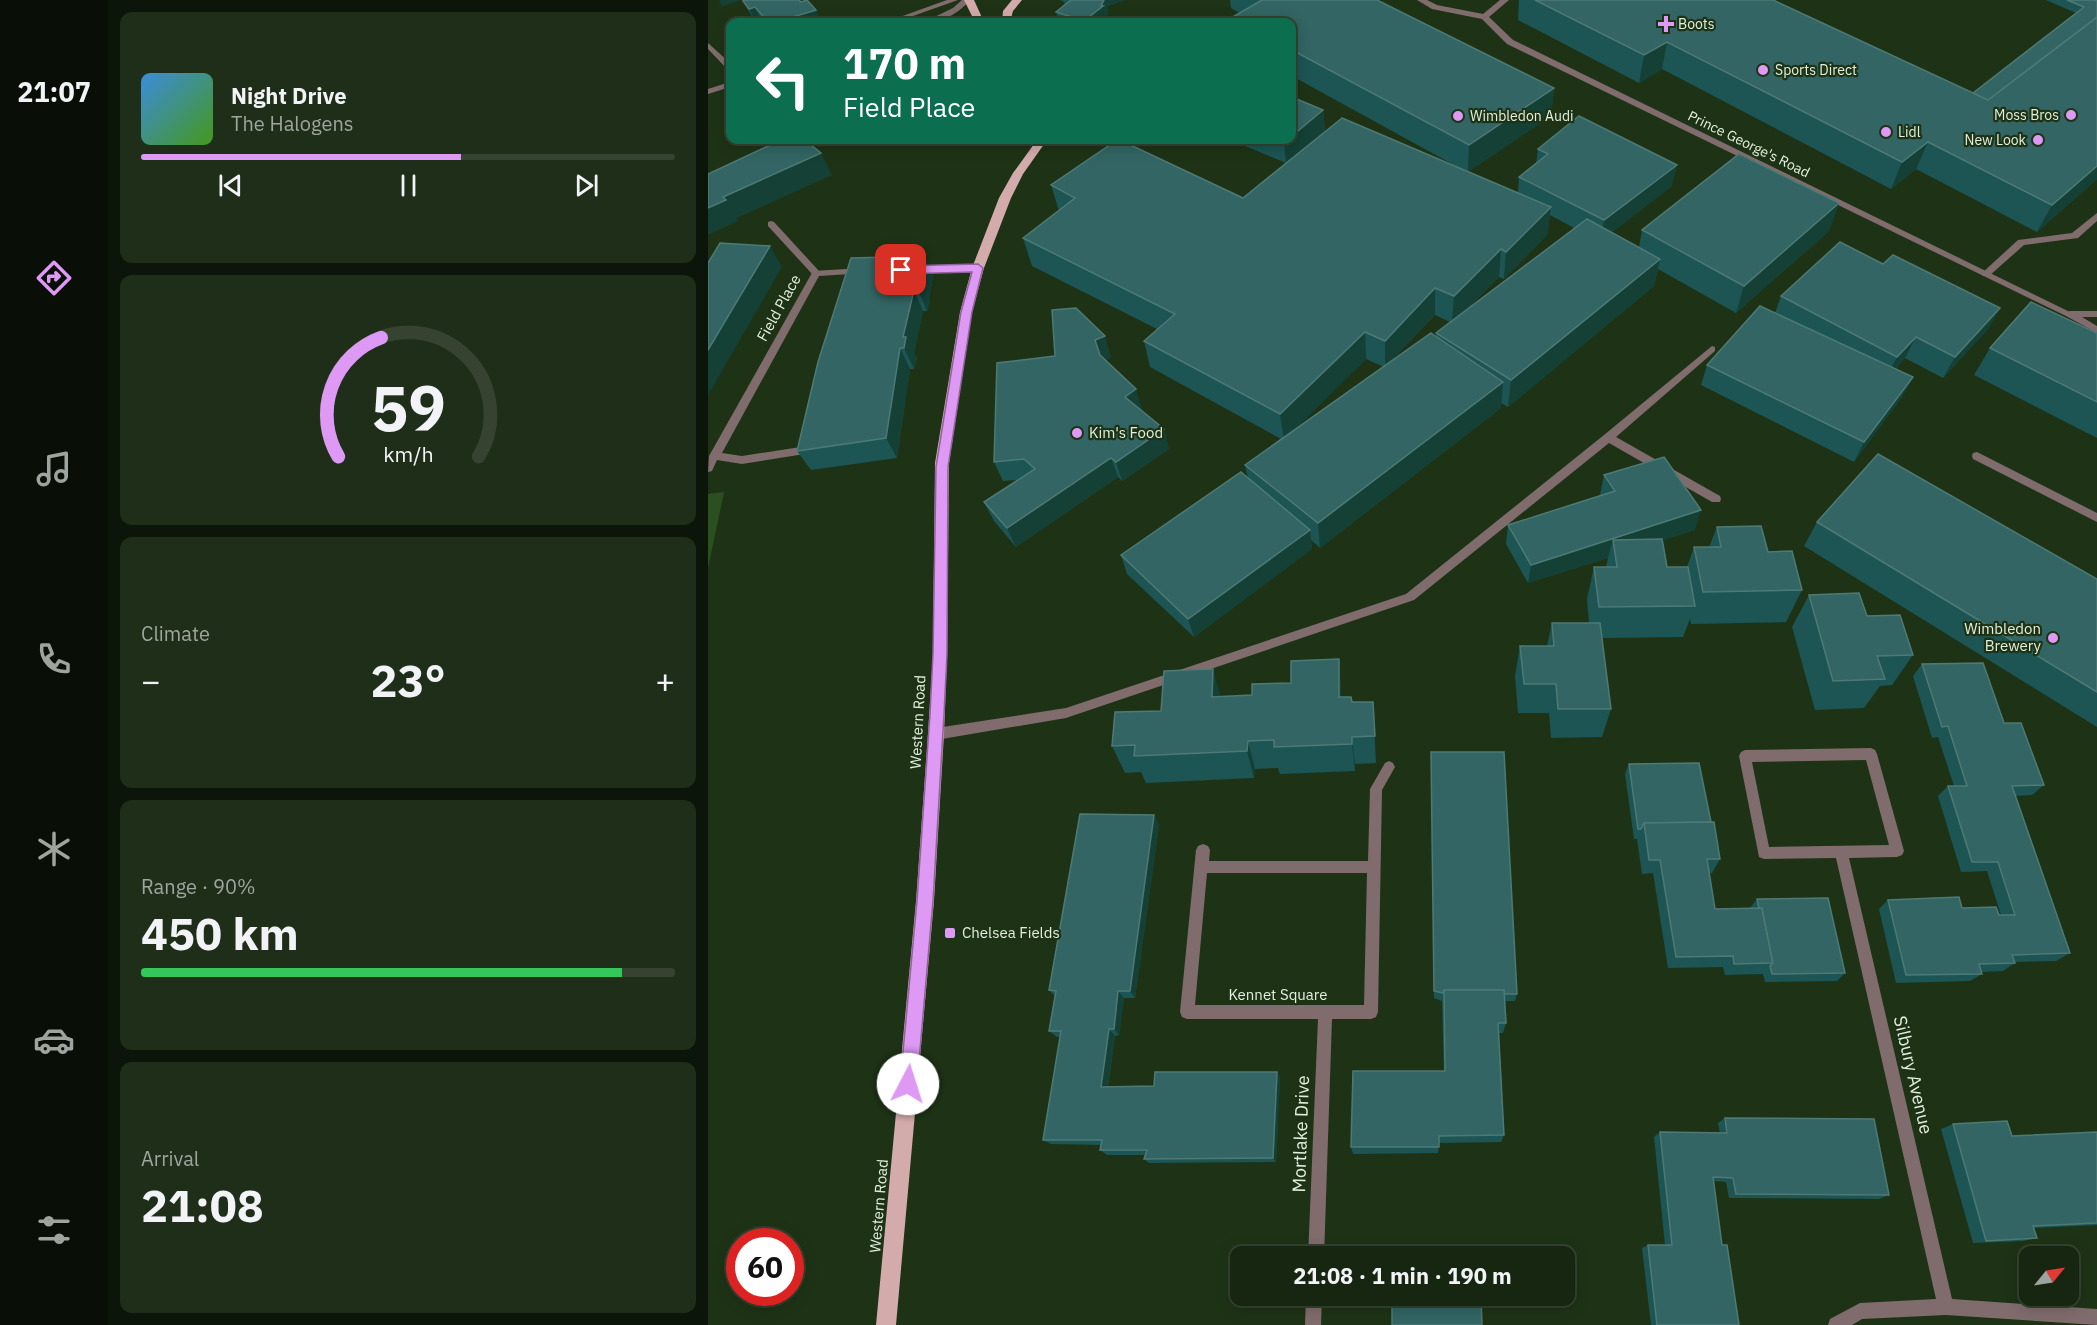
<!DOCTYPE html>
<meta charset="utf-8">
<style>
body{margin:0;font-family:"IBM Plex Sans",sans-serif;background:#1f2e19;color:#f1f3f6;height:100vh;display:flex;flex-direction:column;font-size:22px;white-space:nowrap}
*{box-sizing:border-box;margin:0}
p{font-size:20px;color:#9ea59f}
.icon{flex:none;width:33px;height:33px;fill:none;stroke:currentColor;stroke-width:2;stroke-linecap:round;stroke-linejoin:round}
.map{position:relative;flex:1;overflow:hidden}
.side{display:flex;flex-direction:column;gap:12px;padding:12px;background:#0c1509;width:600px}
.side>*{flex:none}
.top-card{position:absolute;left:18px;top:18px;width:570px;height:126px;border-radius:12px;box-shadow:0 3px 15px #0003,0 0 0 2px #354330;background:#0b6e4f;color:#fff;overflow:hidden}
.needle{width:39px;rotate:60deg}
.buttons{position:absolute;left:1311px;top:1246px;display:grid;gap:12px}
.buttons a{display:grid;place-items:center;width:60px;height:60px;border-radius:12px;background:#162610;box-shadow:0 3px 15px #0003,0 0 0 2px #354330;font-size:30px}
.speed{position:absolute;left:18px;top:1228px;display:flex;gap:12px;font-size:30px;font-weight:700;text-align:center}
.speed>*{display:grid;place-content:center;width:78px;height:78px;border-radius:50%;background:#162610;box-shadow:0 3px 15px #0003,0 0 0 2px #354330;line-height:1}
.speed .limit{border:9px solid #d22;background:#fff;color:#111}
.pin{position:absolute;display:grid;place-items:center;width:51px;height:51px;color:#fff;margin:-26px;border-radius:12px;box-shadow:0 3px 9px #0006}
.me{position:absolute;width:66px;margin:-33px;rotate:5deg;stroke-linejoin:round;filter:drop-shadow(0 0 4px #0008)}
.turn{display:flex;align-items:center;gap:21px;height:126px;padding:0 18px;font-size:27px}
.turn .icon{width:78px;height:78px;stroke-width:2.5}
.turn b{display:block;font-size:42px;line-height:51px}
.big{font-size:45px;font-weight:700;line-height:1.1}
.side .tile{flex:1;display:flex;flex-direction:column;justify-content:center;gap:9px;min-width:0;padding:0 21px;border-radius:12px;background:#1f2e19}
.side .dial{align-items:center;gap:0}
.dial svg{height:156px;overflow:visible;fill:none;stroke:#354330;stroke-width:7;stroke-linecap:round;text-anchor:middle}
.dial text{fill:#f1f3f6;stroke:none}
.song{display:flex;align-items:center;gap:18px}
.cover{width:72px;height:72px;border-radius:9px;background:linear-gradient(135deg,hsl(210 70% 55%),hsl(100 70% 35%))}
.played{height:6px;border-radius:3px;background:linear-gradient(90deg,#dd99f3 60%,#354330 60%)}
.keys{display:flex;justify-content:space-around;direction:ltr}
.heat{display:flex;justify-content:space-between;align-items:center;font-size:33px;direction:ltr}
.charge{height:9px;border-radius:4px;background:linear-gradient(90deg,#34c759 90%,#354330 0)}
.trip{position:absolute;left:522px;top:1246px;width:345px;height:60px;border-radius:12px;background:#162610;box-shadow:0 3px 15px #0003,0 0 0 2px #354330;font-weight:700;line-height:60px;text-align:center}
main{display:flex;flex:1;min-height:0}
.tab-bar{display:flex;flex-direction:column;width:108px;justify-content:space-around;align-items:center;background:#090f06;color:#9ea59f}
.tab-bar .icon{width:42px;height:42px}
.tab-bar .current{color:#dd99f3}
.tab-bar b{font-size:27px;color:#f1f3f6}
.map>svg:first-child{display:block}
.green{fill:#2c4f20}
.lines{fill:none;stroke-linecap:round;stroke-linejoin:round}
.service{fill:#806c6c;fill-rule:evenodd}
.minor{fill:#806c6c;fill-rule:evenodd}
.tertiary{fill:#806c6c;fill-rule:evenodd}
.primary{fill:#d4abab;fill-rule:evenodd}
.wall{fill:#1d5454;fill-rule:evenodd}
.shaded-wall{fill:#144035}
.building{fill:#326563;stroke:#4e7a76;stroke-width:1.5}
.route{fill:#dd99f3;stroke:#90639e;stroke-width:1.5}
.poi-dot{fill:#dd99f3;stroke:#1e3316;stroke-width:2}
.labels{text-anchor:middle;stroke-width:4.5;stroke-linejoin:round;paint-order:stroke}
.far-poi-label{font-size:14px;fill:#e2f0de;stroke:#1e3316;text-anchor:start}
.far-street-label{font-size:14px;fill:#e2f0de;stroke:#1e3316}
.street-label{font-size:15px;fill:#e2f0de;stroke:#1e3316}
.poi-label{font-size:15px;fill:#e2f0de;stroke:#1e3316;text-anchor:start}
.near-street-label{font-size:18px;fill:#e2f0de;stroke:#1e3316}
</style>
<main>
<nav class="tab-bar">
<b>21:07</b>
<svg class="icon current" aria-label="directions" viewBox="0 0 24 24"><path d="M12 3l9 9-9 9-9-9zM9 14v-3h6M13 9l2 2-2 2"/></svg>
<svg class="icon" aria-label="music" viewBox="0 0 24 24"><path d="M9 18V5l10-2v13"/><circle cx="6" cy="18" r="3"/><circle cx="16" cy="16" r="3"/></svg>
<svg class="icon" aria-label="phone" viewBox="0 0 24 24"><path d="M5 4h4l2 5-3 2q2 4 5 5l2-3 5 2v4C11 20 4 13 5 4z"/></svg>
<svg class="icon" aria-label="climate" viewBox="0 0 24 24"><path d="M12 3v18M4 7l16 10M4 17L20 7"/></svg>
<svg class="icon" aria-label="car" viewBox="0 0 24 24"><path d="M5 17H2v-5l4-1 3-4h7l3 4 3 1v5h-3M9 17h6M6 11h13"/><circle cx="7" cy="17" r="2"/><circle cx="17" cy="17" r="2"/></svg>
<svg class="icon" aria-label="filters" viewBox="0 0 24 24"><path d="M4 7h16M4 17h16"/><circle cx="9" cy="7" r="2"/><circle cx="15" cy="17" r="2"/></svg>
</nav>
<section class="side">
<div class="tile">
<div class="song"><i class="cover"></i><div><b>Night Drive</b><p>The Halogens</p></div></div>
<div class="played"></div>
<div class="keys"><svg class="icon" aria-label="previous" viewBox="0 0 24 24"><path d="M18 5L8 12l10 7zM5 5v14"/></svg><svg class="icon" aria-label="pause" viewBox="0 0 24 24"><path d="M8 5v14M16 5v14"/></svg><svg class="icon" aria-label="next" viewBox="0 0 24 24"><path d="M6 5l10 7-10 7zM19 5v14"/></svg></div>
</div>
<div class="tile dial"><svg viewBox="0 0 100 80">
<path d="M14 69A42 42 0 1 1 86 69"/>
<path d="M14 69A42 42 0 0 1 36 8" stroke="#dd99f3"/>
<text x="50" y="56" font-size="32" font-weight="700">59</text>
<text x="50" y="72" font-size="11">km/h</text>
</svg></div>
<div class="tile"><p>Climate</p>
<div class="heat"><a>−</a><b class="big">23°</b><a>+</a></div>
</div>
<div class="tile"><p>Range · 90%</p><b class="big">450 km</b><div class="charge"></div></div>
<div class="tile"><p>Arrival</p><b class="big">21:08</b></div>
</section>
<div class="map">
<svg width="1389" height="1325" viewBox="0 0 1389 1325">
<rect width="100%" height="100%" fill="#1e3316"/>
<!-- green -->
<polygon class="green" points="16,492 15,497 0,568 0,494"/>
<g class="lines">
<!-- service -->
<g class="service">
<polygon points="1389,213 1389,221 1370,238 1316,245 1281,276 1275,276 1273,274 1310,240 1364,233"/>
<polygon points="63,221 66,222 111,271 111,275 105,275 60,226 60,222"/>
<polygon points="1362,311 1389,311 1389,317 1374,317 1389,326 1389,333 1358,316 1358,312"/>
<polygon points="1004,346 1007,347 1007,351 908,437 1012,496 1013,499 1012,502 1004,502 901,443 706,600 358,718 228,740 224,738 222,734 224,730 228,728 358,708 698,594 896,435"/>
<polygon points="1269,452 1389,513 1389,522 1265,459 1264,456 1265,453"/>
</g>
<!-- minor -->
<g class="minor">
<polygon points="709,0 719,0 729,5 775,14 792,0 801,0 781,17 805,40 1366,314 1364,316 1358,316 799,44 774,19 724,9"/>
<polygon points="445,16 452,18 446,22 439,22"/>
<polygon points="0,43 22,63 22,69 19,69 0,49"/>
<polygon points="270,265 273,266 273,270 205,273 200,270 205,267"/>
<polygon points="155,268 158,269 158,273 111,276 14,453 34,456 99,446 103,447 104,450 103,453 34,464 9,460 4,471 0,472 1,456 105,271"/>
<path d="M1163,748l4,2 2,4 27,97 -2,4 -5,2 -48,1 103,441 145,10v16l-151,-10 -84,4 -10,6h-24l2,-6 30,-16 76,-4 -100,-441 -72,1 -5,-2 -20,-101 2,-4 4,-2zM1158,760l23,85 -120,2 -17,-85z"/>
<path d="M681,761l4,2 2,4 -13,23 -4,222 -2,5 -5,2h-39l-8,238h-16l10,-238h-131l-5,-2 -2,-5 16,-162 2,-4 5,-2 5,2 2,4 -1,11h159l2,-72 15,-26zM499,873h160l-3,132h-169z"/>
<polygon points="598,1296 614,1296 613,1325 597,1325"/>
</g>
<!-- tertiary -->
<g class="tertiary">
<polygon points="239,0 250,0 188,22 178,22"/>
<path d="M254,0h8c-11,13 -29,24 -46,22l29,-14z"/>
<polygon points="22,82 22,87 0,94 0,89"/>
</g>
<!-- primary -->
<g class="primary">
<polygon points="256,0 266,0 276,22 267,22"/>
<polygon points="304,0 314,0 305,11 302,22 294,22 295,11"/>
<polygon points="329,140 339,140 315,174 303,198 276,268 264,312 241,463 239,655 236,734 226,901 188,1325 168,1325 208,901 220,734 225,655 227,463 252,312 264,268 291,198 305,173"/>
</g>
</g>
<!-- wall -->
<g class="wall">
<polygon points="352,0 417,0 399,6 400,13 398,18 398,21 396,22 351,22 348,12 357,5 356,2"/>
<path d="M522,0h147l177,88 -3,28 -83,56 50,21 1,-16 17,-13 2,-15 134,37 -60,46 27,15 3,-17 197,-27 -10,28 -93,82 -78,-44 -4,17 -146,121 -7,-4v5l-181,140 -9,-8 1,9 -118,88 -67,-63 -6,-19 127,-77 -3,-13 36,-26 -131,-72 -6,-26 13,-12 -125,-63 -9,-28 36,-27 -8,-26 192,13 220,-28 -171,-94v-54h-61v-4l8,-5 -8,-5zM842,215l24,13 -109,83 34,-34 5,2 43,-44zM727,315l15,7 -14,11v3l-45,25zM658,359l18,8 -90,63z"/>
<polygon points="811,0 1065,0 1265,93 1368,13 1338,0 1389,0 1389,179 1329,232 1208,169 1183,189 954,69 931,83 810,20"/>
<polygon points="35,1 93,2 108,10 113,22 48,22 43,15"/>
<polygon points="615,110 617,131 578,163 523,140 584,140"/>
<polygon points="216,256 225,277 221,298 222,301 219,311 215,311 206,353 209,358 206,369 202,369 189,458 103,470 89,451"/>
<polygon points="1175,264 1292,308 1280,329 1235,378 1197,358 1187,369 1205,377 1194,397 1146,462 993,385 999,365 1067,313 1073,296"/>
<polygon points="1389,333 1389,438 1266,375 1282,348"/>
<polygon points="403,357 397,360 434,409 433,410 456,429 461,449 414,481 410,477 308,547 286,521 276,502 309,480 295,481 286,462 289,363"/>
<polygon points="896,475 987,530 955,540 959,567 979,567 986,547 1001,547 1009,527 1060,552 1094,590 1078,622 983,624 982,619 975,637 894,638 903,709 894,737 843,738 841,713 810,713 807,676 812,646 839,646 844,623 881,623 879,599 886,567 898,567 900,558 820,583 798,544 800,525 893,496 892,495"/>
<polygon points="1109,522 1389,579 1389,727 1096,546"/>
<polygon points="1101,595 1159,616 1205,655 1184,685 1172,686 1156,708 1107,710 1084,627"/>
<polygon points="631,659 633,697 644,702 665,702 668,763 647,764 647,771 572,774 570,768 547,769 546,778 438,783 433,772 417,773 404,746 453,711 513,697 544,695 583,683"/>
<polygon points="1214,664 1296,723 1336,785 1324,795 1307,796 1362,953 1348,961 1307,962 1307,963 1295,971 1273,972 1274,974 1262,981 1188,983 1171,909 1180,900 1254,908 1293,915 1279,871 1253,872 1230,796 1240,786 1246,786 1230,737 1224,738 1205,676"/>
<polygon points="723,752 809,994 807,1001 797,1001 798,1023 795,1033 791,1033 796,1135 793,1142 731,1143 730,1153 645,1154 643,1147 736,1071 734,1001 726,998"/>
<polygon points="921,764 1003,822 1012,859 1004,873 1001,873 1007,909 1042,908 1049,899 1137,973 1129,981 1057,982 1055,974 1017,975 1015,967 960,968 945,873 934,874 929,839 926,839 917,774"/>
<polygon points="446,815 451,825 427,998 416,998 411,1035 407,1036 400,1087 446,1086 569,1072 572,1078 568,1162 441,1163 436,1159 437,1155 399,1155 392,1150 393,1145 343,1144 335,1140 352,1037 349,1037 341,1031 347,996 341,990"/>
<polygon points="1017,1118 1181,1195 1171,1199 1021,1198 1018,1182 1006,1181 1014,1245 1031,1325 943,1325 934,1248 940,1245 957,1245 946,1137 952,1132 1012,1133 1010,1123"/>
<polygon points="1245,1124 1304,1136 1389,1132 1389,1225 1326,1228 1329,1238 1315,1241 1265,1243 1233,1129"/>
</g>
<!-- shaded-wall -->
<g class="shaded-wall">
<polygon points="11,0 34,0 14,6"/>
<polygon points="393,0 417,0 399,6 400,13 398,18 398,21 396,22 376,22 376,21"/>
<polygon points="47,7 54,22 48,22 41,9"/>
<polygon points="108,10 113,22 68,22"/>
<polygon points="959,42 954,69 931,83 936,55"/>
<polygon points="846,88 843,116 760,172 761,145"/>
<polygon points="615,110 617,131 578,163 576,142 579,140 584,140 584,136"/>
<polygon points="1220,142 1208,169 1183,189 1194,162"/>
<polygon points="113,153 124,175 29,218 30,221 0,235 0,208 15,197"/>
<polygon points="969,165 964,186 892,242 896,220"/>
<polygon points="1389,166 1389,179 1329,232 1344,205"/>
<polygon points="1131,203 1121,231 1028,313 1036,286"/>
<polygon points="843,207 839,235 796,279 798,252"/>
<polygon points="62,246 74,267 0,395 0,350"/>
<polygon points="793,249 791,277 744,323 746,296"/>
<polygon points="216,256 225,277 221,298 222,301 219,311 210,290 211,280"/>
<polygon points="952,259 946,286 800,407 803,380"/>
<polygon points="727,288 727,315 677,367 677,341"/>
<polygon points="206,290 215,311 206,353 209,358 206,369 196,348 195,337"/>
<polygon points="1292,308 1280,329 1235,378 1247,357"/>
<polygon points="657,332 658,359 576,440 572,414"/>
<polygon points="397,336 403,357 393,361 387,340"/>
<polygon points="1208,337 1197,358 1178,378 1189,357"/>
<polygon points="192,348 202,369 189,458 178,438"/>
<polygon points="1205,377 1194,397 1146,462 1156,442"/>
<polygon points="795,382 793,408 612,548 610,523"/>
<polygon points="428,389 434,409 423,417 417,397"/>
<polygon points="456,429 461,449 414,481 408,462"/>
<polygon points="403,458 410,477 308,547 299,528"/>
<polygon points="993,510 987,530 907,555 905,540 900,558 820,583 823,565"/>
<polygon points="602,530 604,549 486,637 480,619"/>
<polygon points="631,659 633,689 634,726 631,697"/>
<polygon points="505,669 513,698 504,697"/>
<polygon points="644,737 647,764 647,771 644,744"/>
<polygon points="540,741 547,769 546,778 539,751"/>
<polygon points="446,815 451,825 427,998 422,991"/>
<polygon points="410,991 416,998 411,1035 406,1029"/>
<polygon points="401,1029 407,1036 399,1092 393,1087"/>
<polygon points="569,1072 572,1078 568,1162 565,1158"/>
</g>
<!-- building -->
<g class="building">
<polygon points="38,0 91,0 93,2 99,0 108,10 68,22 60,22 47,7 41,9 35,1"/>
<polygon points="363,0 396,0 393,6 395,6 376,21 348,12"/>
<polygon points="554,0 669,0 846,88 761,145 584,50 584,22 532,22 523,18"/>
<polygon points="827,0 1065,0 1280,100 1389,17 1389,166 1344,205 1220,142 1194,162 959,42 936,55"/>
<polygon points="1359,0 1386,0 1389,1 1389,17 1280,100 1265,93 1376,7"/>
<polygon points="584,97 615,110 584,136"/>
<polygon points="871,116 969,165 896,220 811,177 840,154 830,149"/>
<polygon points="634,118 843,207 798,252 793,249 746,296 727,288 677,341 657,332 572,414 436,341 467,314 315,238 367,198 343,185 409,140 412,140 535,198"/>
<polygon points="73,140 97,140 113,153 15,197 18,200 0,208 0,174"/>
<polygon points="1031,154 1131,203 1036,286 934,230"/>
<polygon points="879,219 952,259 803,380 728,333"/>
<polygon points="1132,242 1175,264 1185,255 1292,308 1247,357 1208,337 1189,357 1073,296"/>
<polygon points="12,243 62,246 0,350 0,263"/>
<polygon points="216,256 211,280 212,280 210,290 206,290 195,337 198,337 196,348 192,348 178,438 89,451 110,362 143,258"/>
<polygon points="1323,302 1389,333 1389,402 1282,348"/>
<polygon points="1052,306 1205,377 1156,442 999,365"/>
<polygon points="368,308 397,336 387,340 392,355 428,389 417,397 456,429 408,462 403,458 299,528 276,502 327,469 316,459 286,462 289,363 347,356 344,310"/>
<polygon points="723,333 795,382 610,523 537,465"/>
<polygon points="1170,454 1389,579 1389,692 1109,522"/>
<polygon points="956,457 993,510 823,565 800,525 907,491 896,475"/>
<polygon points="533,472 602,530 480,619 413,555"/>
<polygon points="1053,526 1060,552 1084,551 1094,590 995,592 986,547 1013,547 1009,527"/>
<polygon points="954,539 959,567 980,567 987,606 891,607 886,567 909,567 905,540"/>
<polygon points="1151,593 1159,616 1192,615 1205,655 1169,656 1177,679 1125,681 1101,595"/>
<polygon points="844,623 892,623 903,709 850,709 848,684 816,684 812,646 846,646"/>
<polygon points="631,659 631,697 643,697 644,702 665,702 667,736 644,737 644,744 566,747 566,740 540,741 539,751 426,756 427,745 404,746 407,712 453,711 456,671 505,669 504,697 544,695 544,684 583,683 583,661"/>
<polygon points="1275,663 1296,723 1313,723 1336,785 1304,786 1362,953 1304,955 1307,963 1271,964 1274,974 1198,975 1180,900 1251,897 1254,908 1288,907 1291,915 1307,915 1290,862 1264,862 1240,786 1259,786 1240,726 1234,727 1214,664"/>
<polygon points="723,752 796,752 809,994 796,994 796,990 736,990 735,993 726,991"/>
<polygon points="991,763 1003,822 936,823 933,829 930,829 921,764"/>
<polygon points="372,814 446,815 422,991 410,991 406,1029 401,1029 393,1087 446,1086 447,1072 569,1072 565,1158 436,1159 439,1150 392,1150 394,1140 335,1140 353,1031 341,1031 348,991 341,990"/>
<polygon points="1006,822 1012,859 999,859 1007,909 1054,908 1065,963 1026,964 1025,956 968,957 952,860 941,860 936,823"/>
<polygon points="1120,898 1137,973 1064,974 1062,966 1065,963 1054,908 1051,908 1049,899"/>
<polygon points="736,990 796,990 798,1023 790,1023 796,1135 731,1136 731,1147 643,1147 645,1071 737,1071"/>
<polygon points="1017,1118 1166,1119 1181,1195 1028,1194 1025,1178 1005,1177 1014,1245 1019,1245 1031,1325 949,1325 940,1245 964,1245 952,1132 1019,1133"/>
<polygon points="1299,1121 1304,1136 1389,1132 1389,1223 1325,1226 1329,1238 1278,1241 1245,1124"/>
<polygon points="684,1296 773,1296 774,1325 684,1325"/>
</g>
<!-- route -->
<polygon class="route" points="270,264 275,268 264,312 240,467 239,654 236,714 225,901 209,1084 206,1090 200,1092 194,1090 192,1084 209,901 222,714 225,654 228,467 253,312 264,272 193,274 187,270 193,266"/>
<!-- markers -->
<g class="poi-dot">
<path d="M955 15h6v6h6v6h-6v6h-6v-6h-6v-6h6z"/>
<circle cx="1055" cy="70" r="6"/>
<circle cx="1363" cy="115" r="6"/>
<circle cx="750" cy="116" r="6"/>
<circle cx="1178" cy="132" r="6"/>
<circle cx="1330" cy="140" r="6"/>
<circle cx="369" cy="433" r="6"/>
<circle cx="1345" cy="638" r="6"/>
<rect x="236" y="927" width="12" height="12" rx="3"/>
</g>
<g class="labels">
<!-- far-poi labels -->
<g class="far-poi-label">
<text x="970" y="29">Boots</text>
<text x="1067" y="75">Sports Direct</text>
<text x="1351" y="120" text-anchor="end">Moss Bros</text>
<text x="762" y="121">Wimbledon Audi</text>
<text x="1190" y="137">Lidl</text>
<text x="1318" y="145" text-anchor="end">New Look</text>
</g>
<!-- far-street labels -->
<g class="far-street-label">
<text transform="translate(1041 144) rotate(26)" y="5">Prince George's Road</text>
</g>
<!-- street labels -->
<g class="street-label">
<text transform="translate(71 308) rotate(-61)" y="5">Field Place</text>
<text transform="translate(210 722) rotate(-87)" y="5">Western Road</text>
<text x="570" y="1000">Kennet Square</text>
<text transform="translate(171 1206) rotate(-85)" y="5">Western Road</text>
</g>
<!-- poi labels -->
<g class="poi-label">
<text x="381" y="438">Kim's Food</text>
<text x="1333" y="634" text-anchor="end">Wimbledon<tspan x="1333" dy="17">Brewery</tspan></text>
<text x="254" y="938">Chelsea Fields</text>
</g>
<!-- near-street labels -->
<g class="near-street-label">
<text transform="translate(1205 1075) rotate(77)" y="6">Silbury Avenue</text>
<text transform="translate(593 1134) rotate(-88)" y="6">Mortlake Drive</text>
</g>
</g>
</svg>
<div class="buttons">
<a><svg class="needle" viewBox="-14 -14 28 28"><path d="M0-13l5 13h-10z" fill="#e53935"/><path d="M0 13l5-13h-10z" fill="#9ea59f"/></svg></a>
</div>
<div class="speed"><div class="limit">60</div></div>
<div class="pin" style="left:193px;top:270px;background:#d93025"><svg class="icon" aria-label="arrive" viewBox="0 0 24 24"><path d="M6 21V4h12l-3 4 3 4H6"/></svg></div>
<svg class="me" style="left:200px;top:1084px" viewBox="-20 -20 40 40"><circle r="19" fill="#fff"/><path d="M0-13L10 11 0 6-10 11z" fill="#dd99f3"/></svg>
<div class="trip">21:08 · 1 min · 190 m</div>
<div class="top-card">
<div class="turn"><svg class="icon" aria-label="left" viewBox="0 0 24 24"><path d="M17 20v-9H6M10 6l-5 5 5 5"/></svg><div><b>170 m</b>Field Place</div></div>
</div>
</div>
</main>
